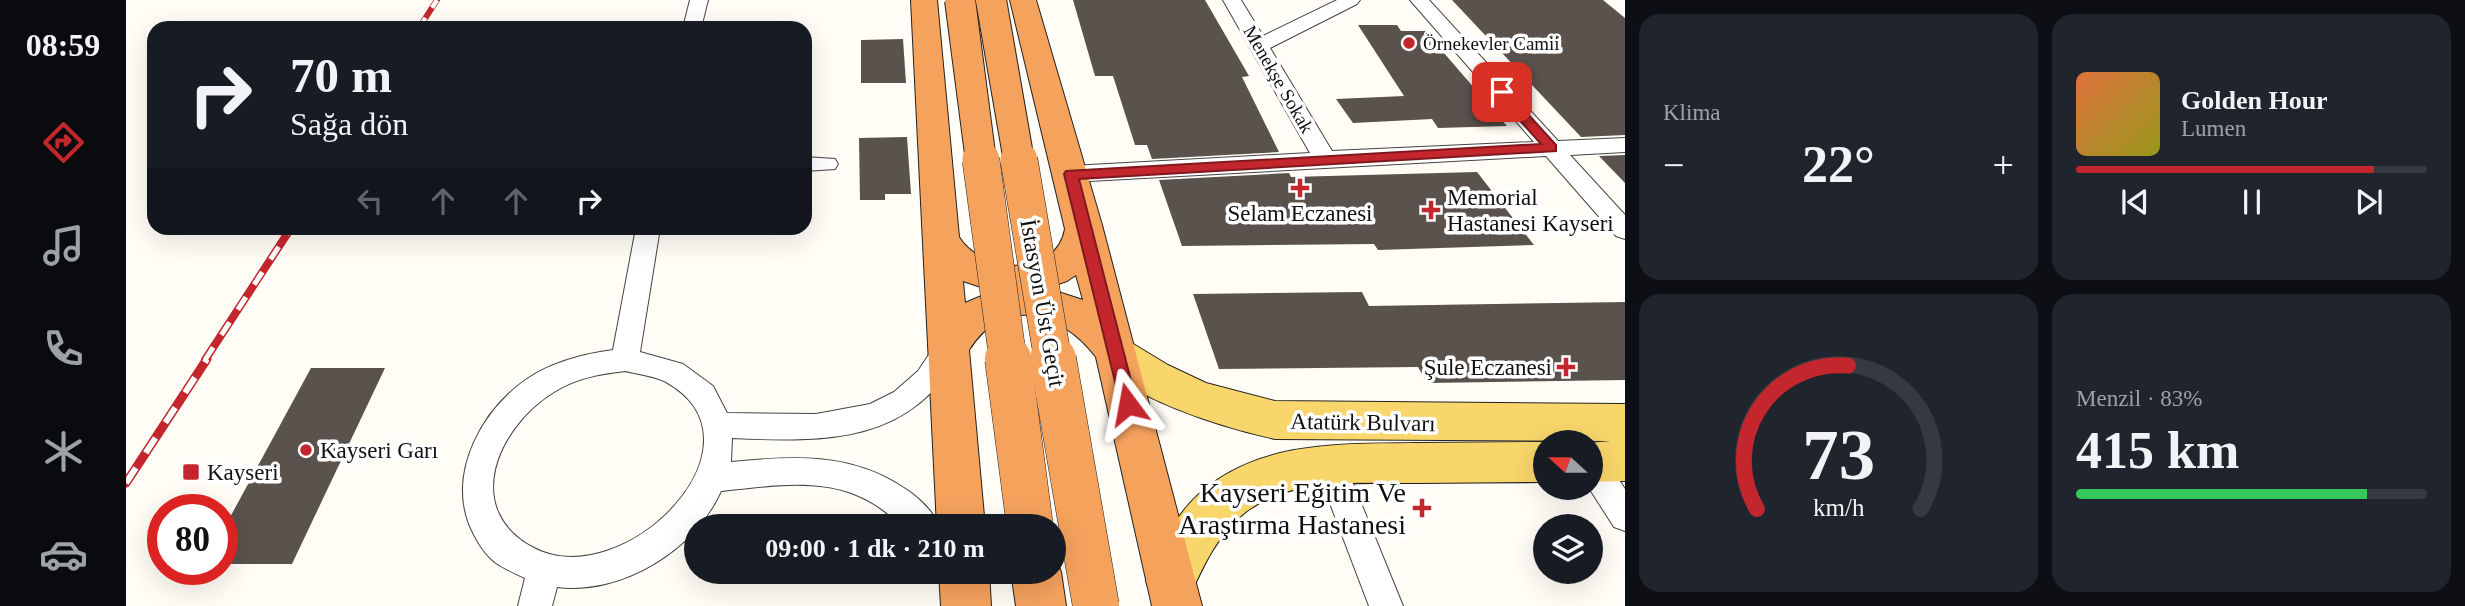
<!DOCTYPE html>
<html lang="tr">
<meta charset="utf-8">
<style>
body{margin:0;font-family:"Times New Roman",serif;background:#20242c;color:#f1f3f6;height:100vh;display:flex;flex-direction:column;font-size:26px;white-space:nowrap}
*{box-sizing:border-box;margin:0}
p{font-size:23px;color:#9ea1a6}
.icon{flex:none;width:38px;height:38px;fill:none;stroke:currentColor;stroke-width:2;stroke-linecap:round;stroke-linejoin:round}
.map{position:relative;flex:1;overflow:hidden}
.panel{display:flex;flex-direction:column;gap:14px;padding:14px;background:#0d0f14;width:840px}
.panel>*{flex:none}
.banner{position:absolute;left:21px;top:21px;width:665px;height:214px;border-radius:21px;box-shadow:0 7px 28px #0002;background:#171b24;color:#f1f3f6;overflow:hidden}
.needle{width:46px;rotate:291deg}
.tools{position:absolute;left:1407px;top:430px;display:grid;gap:14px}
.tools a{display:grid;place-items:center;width:70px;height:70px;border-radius:50%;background:#171b24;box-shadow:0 7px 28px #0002;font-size:35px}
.speed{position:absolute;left:21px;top:494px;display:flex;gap:14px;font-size:35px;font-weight:700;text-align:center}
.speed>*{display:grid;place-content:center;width:91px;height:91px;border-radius:50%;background:#171b24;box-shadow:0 7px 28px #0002;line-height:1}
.speed .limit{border:10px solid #d22;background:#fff;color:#111}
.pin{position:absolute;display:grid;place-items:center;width:60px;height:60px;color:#fff;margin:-30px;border-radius:14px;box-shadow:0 4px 10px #0006}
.me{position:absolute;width:77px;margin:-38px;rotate:347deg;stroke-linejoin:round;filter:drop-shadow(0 0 5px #0008)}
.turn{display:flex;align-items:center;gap:24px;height:147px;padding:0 28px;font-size:32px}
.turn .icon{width:91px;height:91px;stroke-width:2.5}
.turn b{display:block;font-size:49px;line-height:60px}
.lanes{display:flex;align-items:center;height:66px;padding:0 28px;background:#0003;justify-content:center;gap:35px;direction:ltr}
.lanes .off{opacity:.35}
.big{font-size:52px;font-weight:700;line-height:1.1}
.panel .widget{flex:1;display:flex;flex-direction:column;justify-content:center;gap:10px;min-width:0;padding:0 24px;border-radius:21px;background:#20242c}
.panel .dial{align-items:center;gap:0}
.dial svg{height:182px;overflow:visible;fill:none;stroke:#363941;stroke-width:7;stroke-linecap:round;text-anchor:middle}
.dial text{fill:#f1f3f6;stroke:none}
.song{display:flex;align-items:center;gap:21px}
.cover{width:84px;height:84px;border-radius:10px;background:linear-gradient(135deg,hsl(20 70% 55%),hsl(60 70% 35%))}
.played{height:7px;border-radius:4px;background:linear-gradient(90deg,#c4262e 85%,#363941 85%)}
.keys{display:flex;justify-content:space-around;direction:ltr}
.heat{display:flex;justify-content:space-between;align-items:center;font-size:38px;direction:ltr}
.charge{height:10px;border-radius:5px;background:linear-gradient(90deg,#34c759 83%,#363941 0)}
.panel .tiles{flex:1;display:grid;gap:14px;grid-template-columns:repeat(2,1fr)}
.trip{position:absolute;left:558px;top:514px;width:382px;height:70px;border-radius:35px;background:#171b24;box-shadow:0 7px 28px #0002;font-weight:700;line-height:70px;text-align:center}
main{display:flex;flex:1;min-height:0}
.dock{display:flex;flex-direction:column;width:126px;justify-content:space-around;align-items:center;background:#090b0e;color:#9ea1a6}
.dock .icon{width:49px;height:49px}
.dock .current{color:#c4262e}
.dock b{font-size:32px;color:#f1f3f6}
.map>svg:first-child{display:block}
.building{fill:#5a524d}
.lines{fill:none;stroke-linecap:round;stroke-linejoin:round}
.street-casing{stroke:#444;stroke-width:2}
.primary-casing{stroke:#222;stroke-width:2}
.highway-casing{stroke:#222;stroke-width:2}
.street{fill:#fff;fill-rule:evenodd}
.primary{fill:#f9d66b;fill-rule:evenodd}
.highway{fill:#f5a25d;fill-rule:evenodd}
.rail-far2-casing{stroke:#c4262e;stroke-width:6}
.rail-far1-casing{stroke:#c4262e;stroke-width:8}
.rail-casing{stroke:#c4262e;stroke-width:9}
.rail-far2{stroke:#fff;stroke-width:4.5;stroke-dasharray:12;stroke-linecap:butt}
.rail-far1{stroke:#fff;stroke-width:5;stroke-dasharray:15;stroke-linecap:butt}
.rail{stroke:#fff;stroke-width:6;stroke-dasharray:18;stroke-linecap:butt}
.highway-bridge-far2-casing{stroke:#222;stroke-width:32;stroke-linecap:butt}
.highway-bridge-far1-casing{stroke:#222;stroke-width:38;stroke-linecap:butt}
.highway-bridge-casing{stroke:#222;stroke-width:47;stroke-linecap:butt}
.highway-bridge-far2{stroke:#f5a25d;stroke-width:30}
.highway-bridge-far1{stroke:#f5a25d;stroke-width:37}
.highway-bridge{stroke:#f5a25d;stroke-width:46}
.route{fill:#c4262e;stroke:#7f191e;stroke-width:2}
.poi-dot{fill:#c4262e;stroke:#fff;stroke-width:2.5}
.labels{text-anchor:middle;stroke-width:7;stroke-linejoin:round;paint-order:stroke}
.far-poi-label{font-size:19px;fill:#111;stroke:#fff;text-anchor:start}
.far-street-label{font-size:19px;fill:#111;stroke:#fff}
.poi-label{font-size:23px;fill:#111;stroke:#fff;text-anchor:start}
.street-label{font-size:23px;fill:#111;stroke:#fff}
.near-poi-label{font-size:28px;fill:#111;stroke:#fff;text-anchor:end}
</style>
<main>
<nav class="dock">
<b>08:59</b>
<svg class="icon current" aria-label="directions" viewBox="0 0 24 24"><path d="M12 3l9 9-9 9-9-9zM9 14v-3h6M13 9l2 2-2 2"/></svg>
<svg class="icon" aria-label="music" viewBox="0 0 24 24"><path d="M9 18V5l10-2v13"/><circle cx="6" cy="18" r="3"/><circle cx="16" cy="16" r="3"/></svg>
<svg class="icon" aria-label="phone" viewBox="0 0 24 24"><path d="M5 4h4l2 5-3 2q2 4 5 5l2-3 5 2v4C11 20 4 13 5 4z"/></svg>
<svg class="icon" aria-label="climate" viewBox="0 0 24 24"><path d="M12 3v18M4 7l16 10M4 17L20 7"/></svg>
<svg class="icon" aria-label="car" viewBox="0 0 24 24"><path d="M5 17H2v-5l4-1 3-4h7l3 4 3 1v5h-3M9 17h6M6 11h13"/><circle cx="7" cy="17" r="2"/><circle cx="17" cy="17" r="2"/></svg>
</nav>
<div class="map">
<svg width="1499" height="606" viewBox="0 0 1499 606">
<rect width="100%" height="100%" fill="#fffdf5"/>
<!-- building -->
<g class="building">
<polygon points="947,0 1079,0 1123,76 1116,77 1153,152 1026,159 1021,145 1009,145 987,76 969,76"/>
<polygon points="1326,0 1477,0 1499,18 1499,135 1455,137"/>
<polygon points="1232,25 1271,25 1275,31 1299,31 1381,126 1312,128 1306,119 1227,123 1210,99 1278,96"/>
<polygon points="777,39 780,83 735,83 735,40"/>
<polygon points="781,137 785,194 759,194 759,200 734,200 733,138"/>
<polygon points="1499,155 1499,183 1473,156"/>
<polygon points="1351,172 1408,245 1252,250 1248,244 1056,246 1033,180 1163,173 1165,177"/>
<polygon points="1236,292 1243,306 1499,302 1499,380 1301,383 1292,367 1093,369 1067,294"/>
<polygon points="185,368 259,368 166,564 96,564 96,532"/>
</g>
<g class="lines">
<defs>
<g id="street">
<polygon points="564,0 582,0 575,28 557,28"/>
<polygon points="1097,0 1115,0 1137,36 1211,0 1234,0 1231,4 1144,48 1206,151 1408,142 1284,0 1303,0 1432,141 1499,138 1499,152 1444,155 1499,215 1499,239 1490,236 1420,156 945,182 937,179 934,174 937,169 945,166 1184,153"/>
<polygon points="679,157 709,159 712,164 709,169 679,171"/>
<path d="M510,228h24l-20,124 43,12 30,22 14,27 89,1 54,-10 24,-12 24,-21 20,-30 10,-3 10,3 4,8c-50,96 -135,93 -230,89l-1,24c61,-6 119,-10 173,26 14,9 29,23 36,39h-38c-52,-55 -113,-43 -181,-36 -26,59 -99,104 -164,96l-5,19h-34l7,-28c-9,-4 -20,-9 -29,-15 -13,-10 -21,-25 -27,-39 -20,-53 13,-114 58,-145 25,-17 56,-25 86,-29zM499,371c13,3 30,5 41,11 109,61 -42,213 -132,166 -73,-38 -37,-121 20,-156 22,-14 46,-18 71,-21z"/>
<polygon points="1204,450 1215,454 1277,606 1243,606 1189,464 1193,454"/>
<polygon points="1465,450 1476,454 1499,489 1499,531 1488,527 1463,488"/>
</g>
<g id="primary">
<path d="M990,338l14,4 38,23 38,18 69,18 350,3v77l-34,1 -2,-39 22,-2 -336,-2c-46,-10 -157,-42 -179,-85l6,-12z"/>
<path d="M1419,442v40c-43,0 -85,1 -128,1 -55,1 -122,-7 -170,28 -29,22 -44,55 -58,87l-18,7 -18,-7 -7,-17c13,-31 27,-63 52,-86 60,-55 144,-51 219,-52 42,0 85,-1 128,-1z"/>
</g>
<g id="highway">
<path d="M785,0h26l22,237c23,37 97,42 106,-8l-55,-229h26l66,225 100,381h-50l-56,-249c-35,-46 -92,-63 -127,-7l16,177h-48zM950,275l7,25 -37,-12 21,-7zM837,281l30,10 -28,12z"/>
<polygon points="928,555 935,572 940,606 890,606 885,572 928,572"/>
<polygon points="813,572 863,572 865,606 815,606"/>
</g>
</defs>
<!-- street casing -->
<use href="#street" class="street-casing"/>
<!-- primary casing -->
<use href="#primary" class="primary-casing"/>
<!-- highway casing -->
<use href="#highway" class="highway-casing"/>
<!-- street -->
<use href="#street" class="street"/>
<!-- primary -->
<use href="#primary" class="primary"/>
<!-- highway -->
<use href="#highway" class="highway"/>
<defs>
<polyline id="rail-far2" points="293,28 311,0"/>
<polyline id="rail-far1" points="79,360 165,228"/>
<polyline id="rail" points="0,483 81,359"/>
</defs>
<!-- rail-far2 casing -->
<use href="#rail-far2" class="rail-far2-casing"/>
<!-- rail-far1 casing -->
<use href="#rail-far1" class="rail-far1-casing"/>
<!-- rail casing -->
<use href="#rail" class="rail-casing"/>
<!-- rail-far2 -->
<use href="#rail-far2" class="rail-far2"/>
<!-- rail-far1 -->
<use href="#rail-far1" class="rail-far1"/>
<!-- rail -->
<use href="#rail" class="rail"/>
<defs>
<g id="highway-bridge-far2">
<polyline points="834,0 855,161"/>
<polyline points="865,0 893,161"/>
</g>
<g id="highway-bridge-far1">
<polyline points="855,160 882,360"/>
<polyline points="893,160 927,360"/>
</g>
<g id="highway-bridge">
<polyline points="882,359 904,527"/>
<polyline points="927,359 970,606"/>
</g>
</defs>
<!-- highway-bridge-far2 casing -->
<use href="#highway-bridge-far2" class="highway-bridge-far2-casing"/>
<!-- highway-bridge-far1 casing -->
<use href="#highway-bridge-far1" class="highway-bridge-far1-casing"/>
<!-- highway-bridge casing -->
<use href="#highway-bridge" class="highway-bridge-casing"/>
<!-- highway-bridge-far2 -->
<use href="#highway-bridge-far2" class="highway-bridge-far2"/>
<!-- highway-bridge-far1 -->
<use href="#highway-bridge-far1" class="highway-bridge-far1"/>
<!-- highway-bridge -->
<use href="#highway-bridge" class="highway-bridge"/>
</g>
<!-- route -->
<polygon class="route" points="1376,88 1380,90 1430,145 1430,151 953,179 1011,404 1008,410 1002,412 996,410 938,174 940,171 1415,144 1371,95 1369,92"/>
<!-- markers -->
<g class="poi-dot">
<circle cx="1283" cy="43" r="7"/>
<path d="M1170.5 177.5h7v7h7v7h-7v7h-7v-7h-7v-7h7z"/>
<path d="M1301.5 199.5h7v7h7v7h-7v7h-7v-7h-7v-7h7z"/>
<path d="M1436.5 356.5h7v7h7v7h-7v7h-7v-7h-7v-7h7z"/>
<circle cx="180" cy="450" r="7"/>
<rect x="56" y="463" width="18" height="18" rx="3.5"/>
<path d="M1292.5 497.5h7v7h7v7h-7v7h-7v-7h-7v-7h7z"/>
</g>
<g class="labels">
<!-- far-poi labels -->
<g class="far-poi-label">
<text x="1297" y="50">Örnekevler Camii</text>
</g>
<!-- far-street labels -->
<g class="far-street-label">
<text transform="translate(1153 79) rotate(60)" y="7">Menekşe Sokak</text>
</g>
<!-- poi labels -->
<g class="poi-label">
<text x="1321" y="205">Memorial<tspan x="1321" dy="26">Hastanesi Kayseri</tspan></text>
<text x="1174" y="221" text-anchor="middle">Selam Eczanesi</text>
<text x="1426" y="375" text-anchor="end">Şule Eczanesi</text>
<text x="194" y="458">Kayseri Garı</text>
<text x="81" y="480">Kayseri</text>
</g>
<!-- street labels -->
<g class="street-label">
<text transform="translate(917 303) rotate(80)" y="8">İstasyon Üst Geçit</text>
<text transform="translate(1237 422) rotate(1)" y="8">Atatürk Bulvarı</text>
</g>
<!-- near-poi labels -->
<g class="near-poi-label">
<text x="1280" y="502">Kayseri Eğitim Ve<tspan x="1280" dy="32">Araştırma Hastanesi</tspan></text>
</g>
</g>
</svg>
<div class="tools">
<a><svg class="needle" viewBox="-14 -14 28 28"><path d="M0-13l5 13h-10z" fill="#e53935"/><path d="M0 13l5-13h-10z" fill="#9ea1a6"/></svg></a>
<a><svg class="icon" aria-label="layers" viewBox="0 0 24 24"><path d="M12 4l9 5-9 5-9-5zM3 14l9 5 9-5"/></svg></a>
</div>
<div class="speed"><div class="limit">80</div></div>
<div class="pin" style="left:1376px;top:92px;background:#d93025"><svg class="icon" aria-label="arrive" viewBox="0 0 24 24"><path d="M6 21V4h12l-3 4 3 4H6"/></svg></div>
<svg class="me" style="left:1002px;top:404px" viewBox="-20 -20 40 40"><path d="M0-17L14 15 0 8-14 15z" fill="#c4262e" stroke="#fff" stroke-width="4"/></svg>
<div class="trip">09:00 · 1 dk · 210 m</div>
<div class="banner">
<div class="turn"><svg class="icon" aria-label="right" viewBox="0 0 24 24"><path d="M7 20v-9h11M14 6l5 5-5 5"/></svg><div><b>70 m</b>Sağa dön</div></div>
<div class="lanes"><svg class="icon off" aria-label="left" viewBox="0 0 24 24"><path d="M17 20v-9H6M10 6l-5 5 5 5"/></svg><svg class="icon off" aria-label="ahead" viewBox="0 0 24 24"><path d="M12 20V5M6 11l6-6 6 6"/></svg><svg class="icon off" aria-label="ahead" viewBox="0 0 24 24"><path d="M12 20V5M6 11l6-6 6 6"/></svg><svg class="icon" aria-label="right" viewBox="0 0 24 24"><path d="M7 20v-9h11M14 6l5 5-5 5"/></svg></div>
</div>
</div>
<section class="panel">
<div class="tiles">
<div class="widget"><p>Klima</p>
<div class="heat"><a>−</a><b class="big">22°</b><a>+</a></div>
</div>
<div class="widget">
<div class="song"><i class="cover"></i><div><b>Golden Hour</b><p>Lumen</p></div></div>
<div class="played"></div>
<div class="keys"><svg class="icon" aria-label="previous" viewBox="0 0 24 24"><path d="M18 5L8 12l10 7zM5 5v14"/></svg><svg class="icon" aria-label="pause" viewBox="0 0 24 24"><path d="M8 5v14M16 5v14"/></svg><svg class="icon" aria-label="next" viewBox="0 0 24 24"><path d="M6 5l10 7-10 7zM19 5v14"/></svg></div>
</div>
<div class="widget dial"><svg viewBox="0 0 100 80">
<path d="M14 69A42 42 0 1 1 86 69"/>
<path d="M14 69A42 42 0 0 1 54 6" stroke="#c4262e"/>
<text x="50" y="56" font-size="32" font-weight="700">73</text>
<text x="50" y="72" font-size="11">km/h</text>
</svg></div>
<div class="widget"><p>Menzil · 83%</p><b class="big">415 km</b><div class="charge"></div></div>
</div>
</section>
</main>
